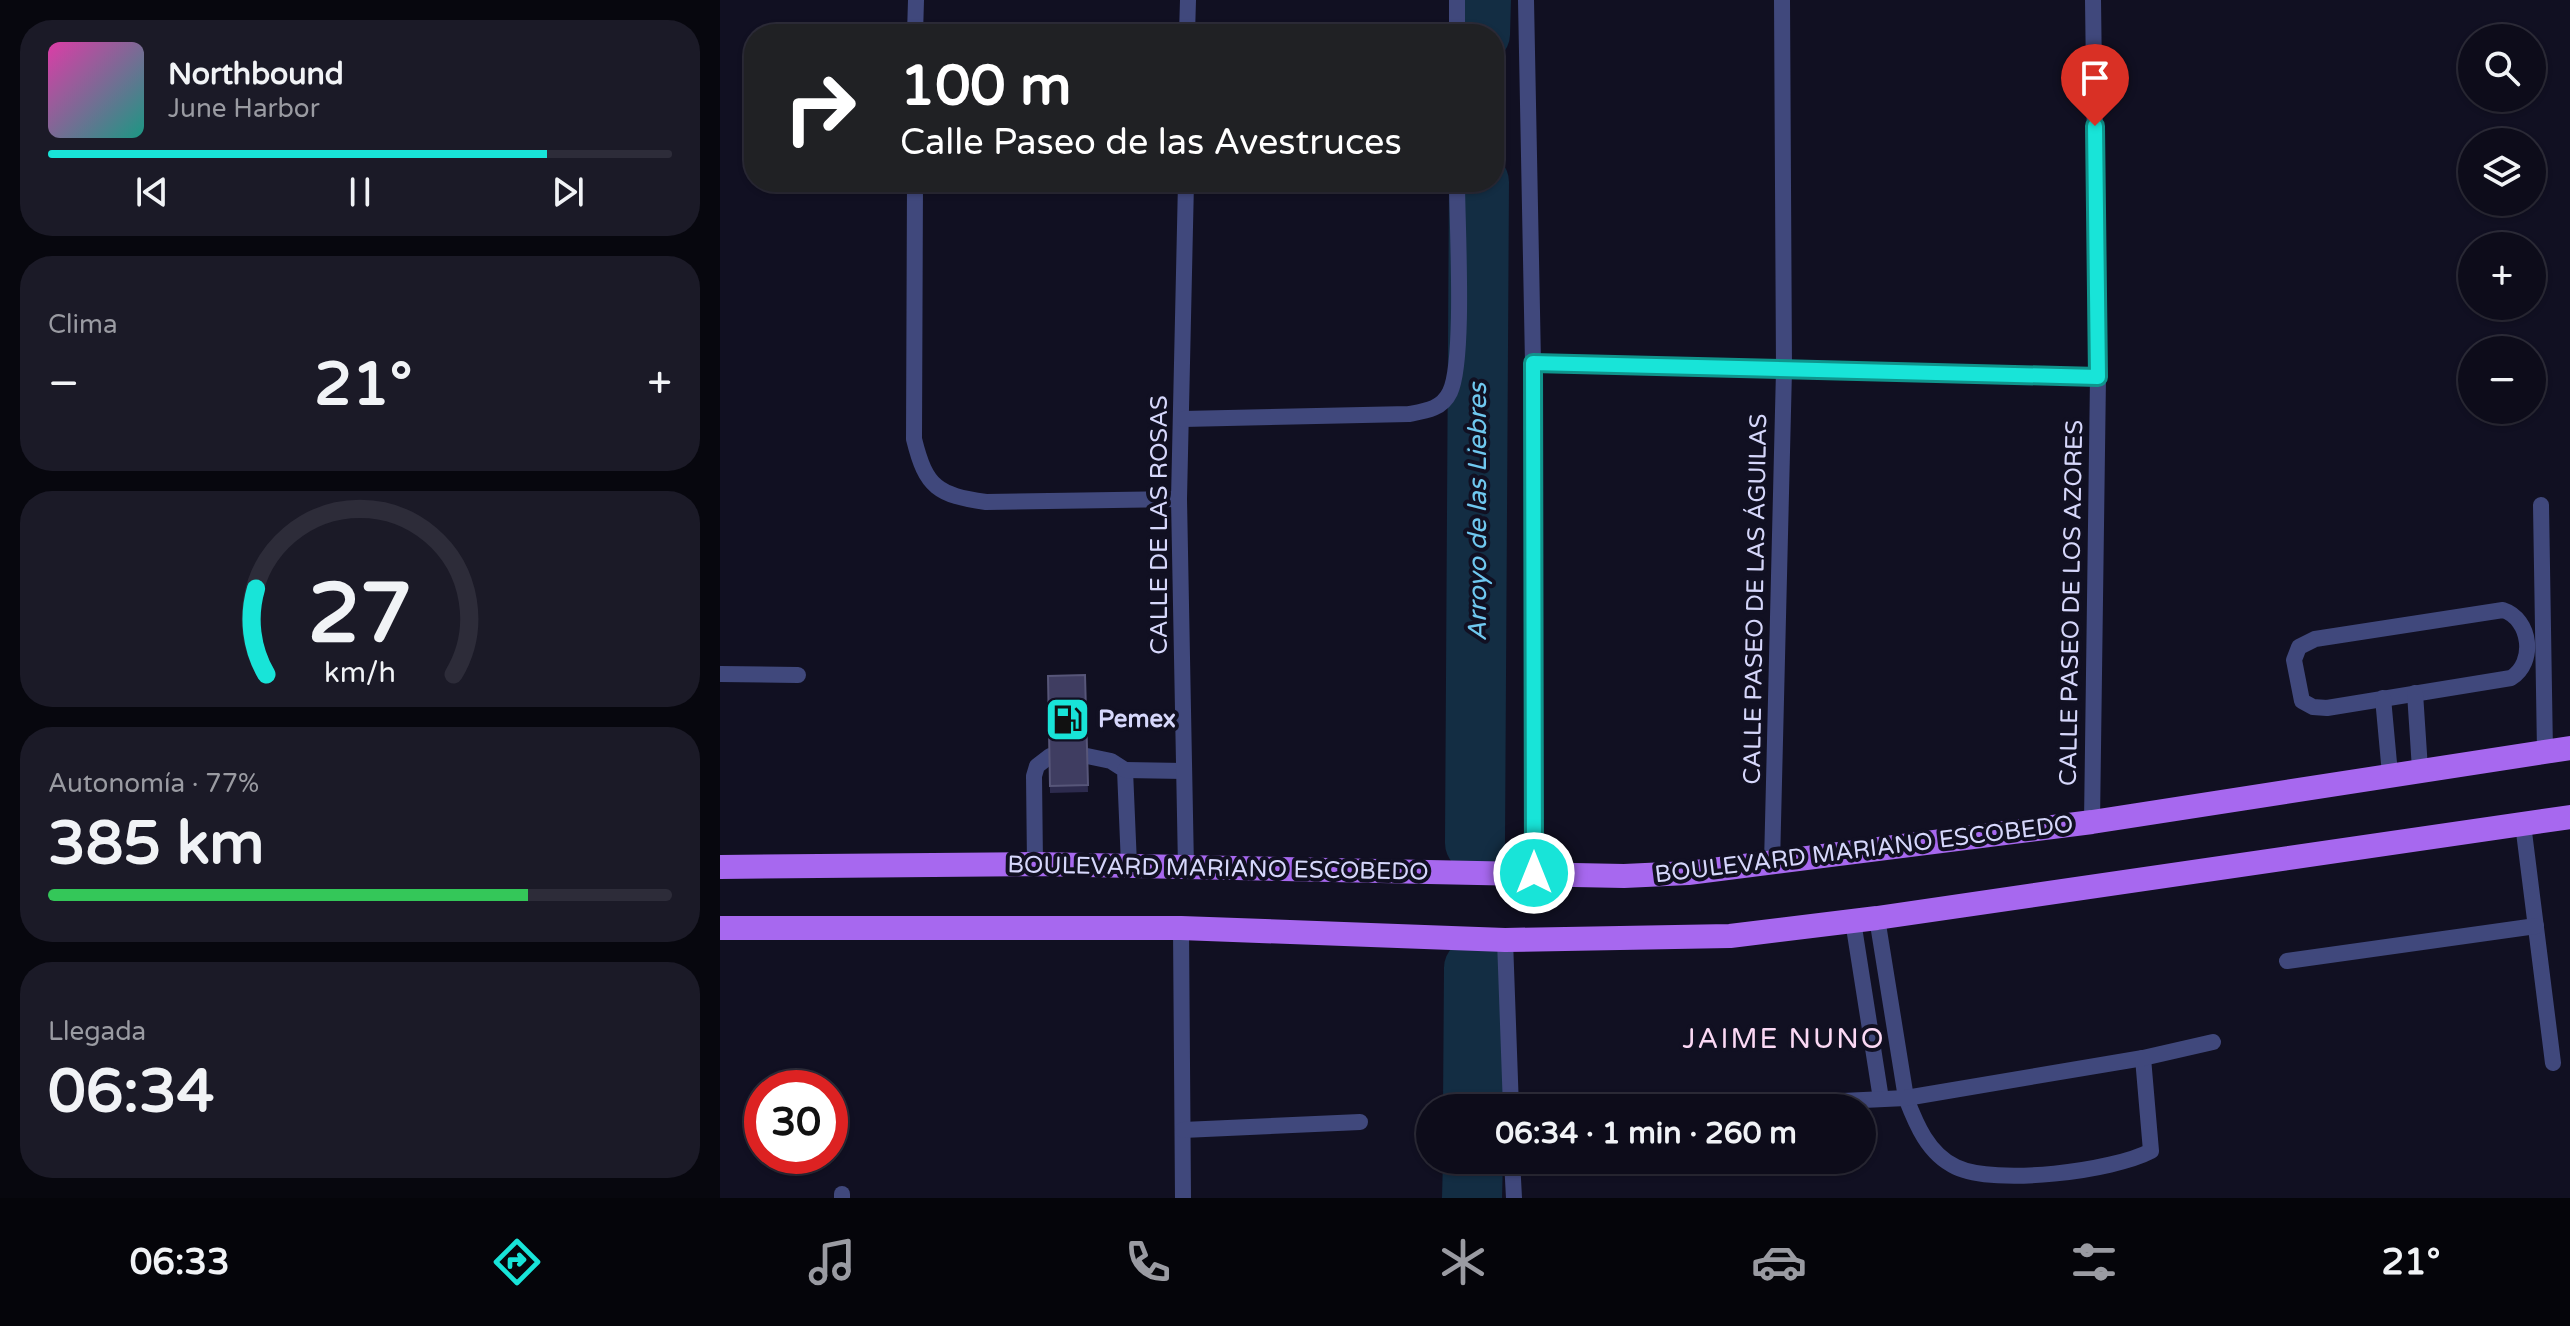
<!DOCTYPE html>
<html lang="es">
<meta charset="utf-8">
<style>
body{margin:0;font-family:"Varela Round",sans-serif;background:#1b1a27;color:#f1f3f6;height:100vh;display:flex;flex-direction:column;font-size:30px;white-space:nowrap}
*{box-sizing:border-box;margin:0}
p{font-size:26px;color:#9a9ba2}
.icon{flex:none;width:44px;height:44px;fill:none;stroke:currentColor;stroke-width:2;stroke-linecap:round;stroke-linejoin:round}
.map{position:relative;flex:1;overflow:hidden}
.side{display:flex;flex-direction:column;gap:20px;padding:20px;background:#07070e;width:720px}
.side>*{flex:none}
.banner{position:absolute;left:24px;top:24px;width:760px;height:168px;border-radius:32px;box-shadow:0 2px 6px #0004,0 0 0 2px #2d2c39;background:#202124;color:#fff;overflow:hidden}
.fabs{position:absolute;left:1738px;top:24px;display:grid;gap:16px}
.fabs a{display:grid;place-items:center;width:88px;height:88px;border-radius:50%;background:#0d0c1a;box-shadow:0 2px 6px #0004,0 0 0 2px #2d2c39;font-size:40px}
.speed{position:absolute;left:24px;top:1070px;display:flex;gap:16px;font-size:40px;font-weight:700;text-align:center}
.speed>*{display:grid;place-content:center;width:104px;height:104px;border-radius:50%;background:#0d0c1a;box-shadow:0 2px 6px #0004,0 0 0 2px #2d2c39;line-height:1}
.speed .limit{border:12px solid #d22;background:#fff;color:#111}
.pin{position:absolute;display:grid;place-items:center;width:68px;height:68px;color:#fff;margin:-82px -34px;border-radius:50% 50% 50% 0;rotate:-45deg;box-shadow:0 0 8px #0007}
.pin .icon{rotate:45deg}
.me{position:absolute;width:88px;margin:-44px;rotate:0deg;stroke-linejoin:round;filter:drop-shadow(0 0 6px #0008)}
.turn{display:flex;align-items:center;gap:28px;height:168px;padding:0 24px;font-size:36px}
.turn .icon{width:104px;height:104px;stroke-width:2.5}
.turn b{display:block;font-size:56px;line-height:68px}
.big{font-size:60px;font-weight:700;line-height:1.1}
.side .tile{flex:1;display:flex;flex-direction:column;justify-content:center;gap:12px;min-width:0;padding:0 28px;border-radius:32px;background:#1b1a27}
.side .dial{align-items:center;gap:0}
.dial svg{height:208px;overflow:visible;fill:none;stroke:#2d2c39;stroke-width:7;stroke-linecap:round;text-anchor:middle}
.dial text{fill:#f1f3f6;stroke:none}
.song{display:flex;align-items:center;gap:24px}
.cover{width:96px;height:96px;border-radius:12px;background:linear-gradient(135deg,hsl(320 70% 55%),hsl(170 70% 35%))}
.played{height:8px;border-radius:4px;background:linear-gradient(90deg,#18e4d8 80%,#2d2c39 80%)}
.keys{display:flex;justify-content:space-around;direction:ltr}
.heat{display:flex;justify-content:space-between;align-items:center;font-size:44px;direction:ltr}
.charge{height:12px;border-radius:6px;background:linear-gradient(90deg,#34c759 77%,#2d2c39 0)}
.trip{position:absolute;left:696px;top:1094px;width:460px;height:80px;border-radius:40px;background:#0d0c1a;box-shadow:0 2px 6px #0004,0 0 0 2px #2d2c39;font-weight:700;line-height:80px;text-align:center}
.tabs{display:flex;height:128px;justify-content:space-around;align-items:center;background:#05050a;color:#9a9ba2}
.tabs .icon{width:56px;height:56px}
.tabs .active{color:#18e4d8}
.tabs b{font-size:36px;color:#f1f3f6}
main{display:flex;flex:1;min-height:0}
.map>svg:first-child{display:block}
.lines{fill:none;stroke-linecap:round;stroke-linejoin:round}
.river{stroke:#132d43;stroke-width:60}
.lane{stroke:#40487c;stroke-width:16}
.street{stroke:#40487c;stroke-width:16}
.primary{stroke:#a768ef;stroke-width:24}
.wall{fill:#2d2b4e}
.building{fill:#3f3d61;stroke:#575679;stroke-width:2}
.route-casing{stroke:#10948c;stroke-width:20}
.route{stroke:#18e4d8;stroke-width:14}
.labels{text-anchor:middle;stroke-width:8;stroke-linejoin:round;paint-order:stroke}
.street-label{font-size:24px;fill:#d6d7fb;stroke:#111022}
.poi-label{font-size:24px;font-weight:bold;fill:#d6d7fb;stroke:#111022;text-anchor:start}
.water-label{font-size:26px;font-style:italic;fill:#6fc8f0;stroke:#111022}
.quarter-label{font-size:28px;letter-spacing:2px;fill:#fbd8f4;stroke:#111022}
</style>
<main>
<section class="side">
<div class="tile">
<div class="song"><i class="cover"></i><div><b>Northbound</b><p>June Harbor</p></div></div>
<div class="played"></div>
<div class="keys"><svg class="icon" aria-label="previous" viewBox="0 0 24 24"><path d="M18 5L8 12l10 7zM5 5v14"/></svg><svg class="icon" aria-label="pause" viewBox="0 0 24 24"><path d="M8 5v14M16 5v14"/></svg><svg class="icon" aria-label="next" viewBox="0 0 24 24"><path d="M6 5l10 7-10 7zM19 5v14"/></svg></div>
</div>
<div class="tile"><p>Clima</p>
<div class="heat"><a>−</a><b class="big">21°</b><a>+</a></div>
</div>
<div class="tile dial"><svg viewBox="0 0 100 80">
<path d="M14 69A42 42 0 1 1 86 69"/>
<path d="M14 69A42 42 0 0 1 10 36" stroke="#18e4d8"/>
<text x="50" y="56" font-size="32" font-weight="700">27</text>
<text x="50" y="72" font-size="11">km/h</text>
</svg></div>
<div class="tile"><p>Autonomía · 77%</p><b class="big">385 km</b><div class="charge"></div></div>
<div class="tile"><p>Llegada</p><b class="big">06:34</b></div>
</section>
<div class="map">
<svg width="1850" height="1198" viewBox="0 0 1850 1198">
<rect width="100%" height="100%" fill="#111022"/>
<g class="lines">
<!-- river -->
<g class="river">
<polyline points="760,34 761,0"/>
<polyline points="755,843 759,182"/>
<polyline points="753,1108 754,968"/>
<polyline points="752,1198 753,1160"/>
</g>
<!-- lane -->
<g class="lane">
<polyline points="1821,505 1825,752"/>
<path d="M1783,610c28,9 33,53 8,68l-184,30 -14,-1 -11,-6 -8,-41 5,-13 16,-8z"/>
<polyline points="0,674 78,675"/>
<polyline points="1695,693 1700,769"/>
<polyline points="1663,698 1670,774"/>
<polyline points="367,756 391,761 405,770 409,865"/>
<polyline points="405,770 464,771"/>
<polyline points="1803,824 1833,1063"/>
<polyline points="315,864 314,776 317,766 330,756"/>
<path d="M1157,918l29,180c10,26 22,56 50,69 40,19 157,4 195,-16l-8,-93"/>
<polyline points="1133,921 1161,1099"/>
<polyline points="1567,961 1816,926"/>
<polyline points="970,1108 1186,1098 1423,1058 1493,1042"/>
<polyline points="122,1198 122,1194"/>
</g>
<!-- street -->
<g class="street">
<polyline points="806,0 813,363 814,873"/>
<polyline points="195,34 196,0"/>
<polyline points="467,34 468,0"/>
<polyline points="737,34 737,0"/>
<path d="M195,182l-1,257c12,49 24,56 72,63l193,-3"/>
<polyline points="466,182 459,499 466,868"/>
<polyline points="813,363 1378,377"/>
<path d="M463,419l226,-5c17,-3 33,-5 41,-22 15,-32 7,-168 7,-210"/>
<polyline points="1372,822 1378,377 1373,0"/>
<polyline points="1052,864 1064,370 1062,0"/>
<polyline points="461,928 463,1198"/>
<polyline points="785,940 791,1108"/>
<polyline points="463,1130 640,1122"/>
<polyline points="792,1160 794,1198"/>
</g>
<!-- primary -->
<g class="primary">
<polyline points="0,867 315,864 904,876 968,873 1372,822 1850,748"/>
<polyline points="0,928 461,928 785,940 1010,936 1157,918 1850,817"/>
</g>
</g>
<!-- wall -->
<polygon class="wall" points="365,675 368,792 330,793 328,676"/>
<!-- building -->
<polygon class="building" points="365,675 368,785 330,786 328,676"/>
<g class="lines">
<defs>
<polyline id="route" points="814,873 813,363 1378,377 1375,126"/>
</defs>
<!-- route casing -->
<use href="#route" class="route-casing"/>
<!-- route -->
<use href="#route" class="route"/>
</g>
<!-- icons -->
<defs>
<symbol id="fuel-square" viewBox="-11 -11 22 22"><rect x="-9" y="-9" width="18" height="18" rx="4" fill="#18e4d8" stroke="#111022"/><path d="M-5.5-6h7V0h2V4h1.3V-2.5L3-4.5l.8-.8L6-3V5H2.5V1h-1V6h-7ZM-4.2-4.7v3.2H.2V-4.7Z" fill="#111"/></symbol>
</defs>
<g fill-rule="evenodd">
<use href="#fuel-square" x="322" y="694" width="51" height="51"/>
</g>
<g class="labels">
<!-- street labels -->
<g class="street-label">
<text transform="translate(439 525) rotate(-90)" y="8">CALLE DE LAS ROSAS</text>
<text transform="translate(1035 599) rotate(-89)" y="8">CALLE PASEO DE LAS ÁGUILAS</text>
<text transform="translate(1351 603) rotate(-89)" y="8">CALLE PASEO DE LOS AZORES</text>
<text transform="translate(1144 849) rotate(-7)" y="8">BOULEVARD MARIANO ESCOBEDO</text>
<text transform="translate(498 868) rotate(1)" y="8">BOULEVARD MARIANO ESCOBEDO</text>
</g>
<!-- poi labels -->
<g class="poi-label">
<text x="378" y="727">Pemex</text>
</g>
<!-- water labels -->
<g class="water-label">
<text transform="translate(757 512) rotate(-90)" y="9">Arroyo de las Liebres</text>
</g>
<!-- quarter labels -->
<g class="quarter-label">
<text x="1064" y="1048">JAIME NUNO</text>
</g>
</g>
</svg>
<div class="fabs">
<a><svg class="icon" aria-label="search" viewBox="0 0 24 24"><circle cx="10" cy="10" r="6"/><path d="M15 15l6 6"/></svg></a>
<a><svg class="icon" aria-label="layers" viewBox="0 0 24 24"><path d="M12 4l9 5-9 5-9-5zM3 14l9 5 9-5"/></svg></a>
<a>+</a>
<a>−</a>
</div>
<div class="speed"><div class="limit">30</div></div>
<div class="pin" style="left:1375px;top:126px;background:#d93025"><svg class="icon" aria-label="arrive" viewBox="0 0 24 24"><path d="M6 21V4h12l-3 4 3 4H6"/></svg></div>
<svg class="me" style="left:814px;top:873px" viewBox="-20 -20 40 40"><circle r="17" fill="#18e4d8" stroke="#fff" stroke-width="3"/><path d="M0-11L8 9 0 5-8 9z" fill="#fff"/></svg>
<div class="trip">06:34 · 1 min · 260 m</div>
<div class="banner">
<div class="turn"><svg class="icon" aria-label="right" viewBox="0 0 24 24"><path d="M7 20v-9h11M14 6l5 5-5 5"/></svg><div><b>100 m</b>Calle Paseo de las Avestruces</div></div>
</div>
</div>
</main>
<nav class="tabs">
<b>06:33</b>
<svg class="icon active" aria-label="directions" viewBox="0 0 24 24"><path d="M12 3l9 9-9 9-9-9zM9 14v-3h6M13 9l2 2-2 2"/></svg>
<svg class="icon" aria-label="music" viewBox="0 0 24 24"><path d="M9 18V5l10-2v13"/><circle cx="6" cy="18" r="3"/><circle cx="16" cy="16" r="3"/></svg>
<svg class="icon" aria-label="phone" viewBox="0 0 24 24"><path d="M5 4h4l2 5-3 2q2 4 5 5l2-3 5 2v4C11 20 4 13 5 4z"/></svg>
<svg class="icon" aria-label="climate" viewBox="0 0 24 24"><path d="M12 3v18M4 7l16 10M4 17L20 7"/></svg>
<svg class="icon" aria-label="car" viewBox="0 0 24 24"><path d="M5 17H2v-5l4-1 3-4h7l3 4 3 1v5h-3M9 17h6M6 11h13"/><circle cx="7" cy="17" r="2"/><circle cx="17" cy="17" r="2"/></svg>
<svg class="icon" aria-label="filters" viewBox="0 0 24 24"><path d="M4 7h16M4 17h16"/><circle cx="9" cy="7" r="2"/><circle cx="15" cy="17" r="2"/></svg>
<b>21°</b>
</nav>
